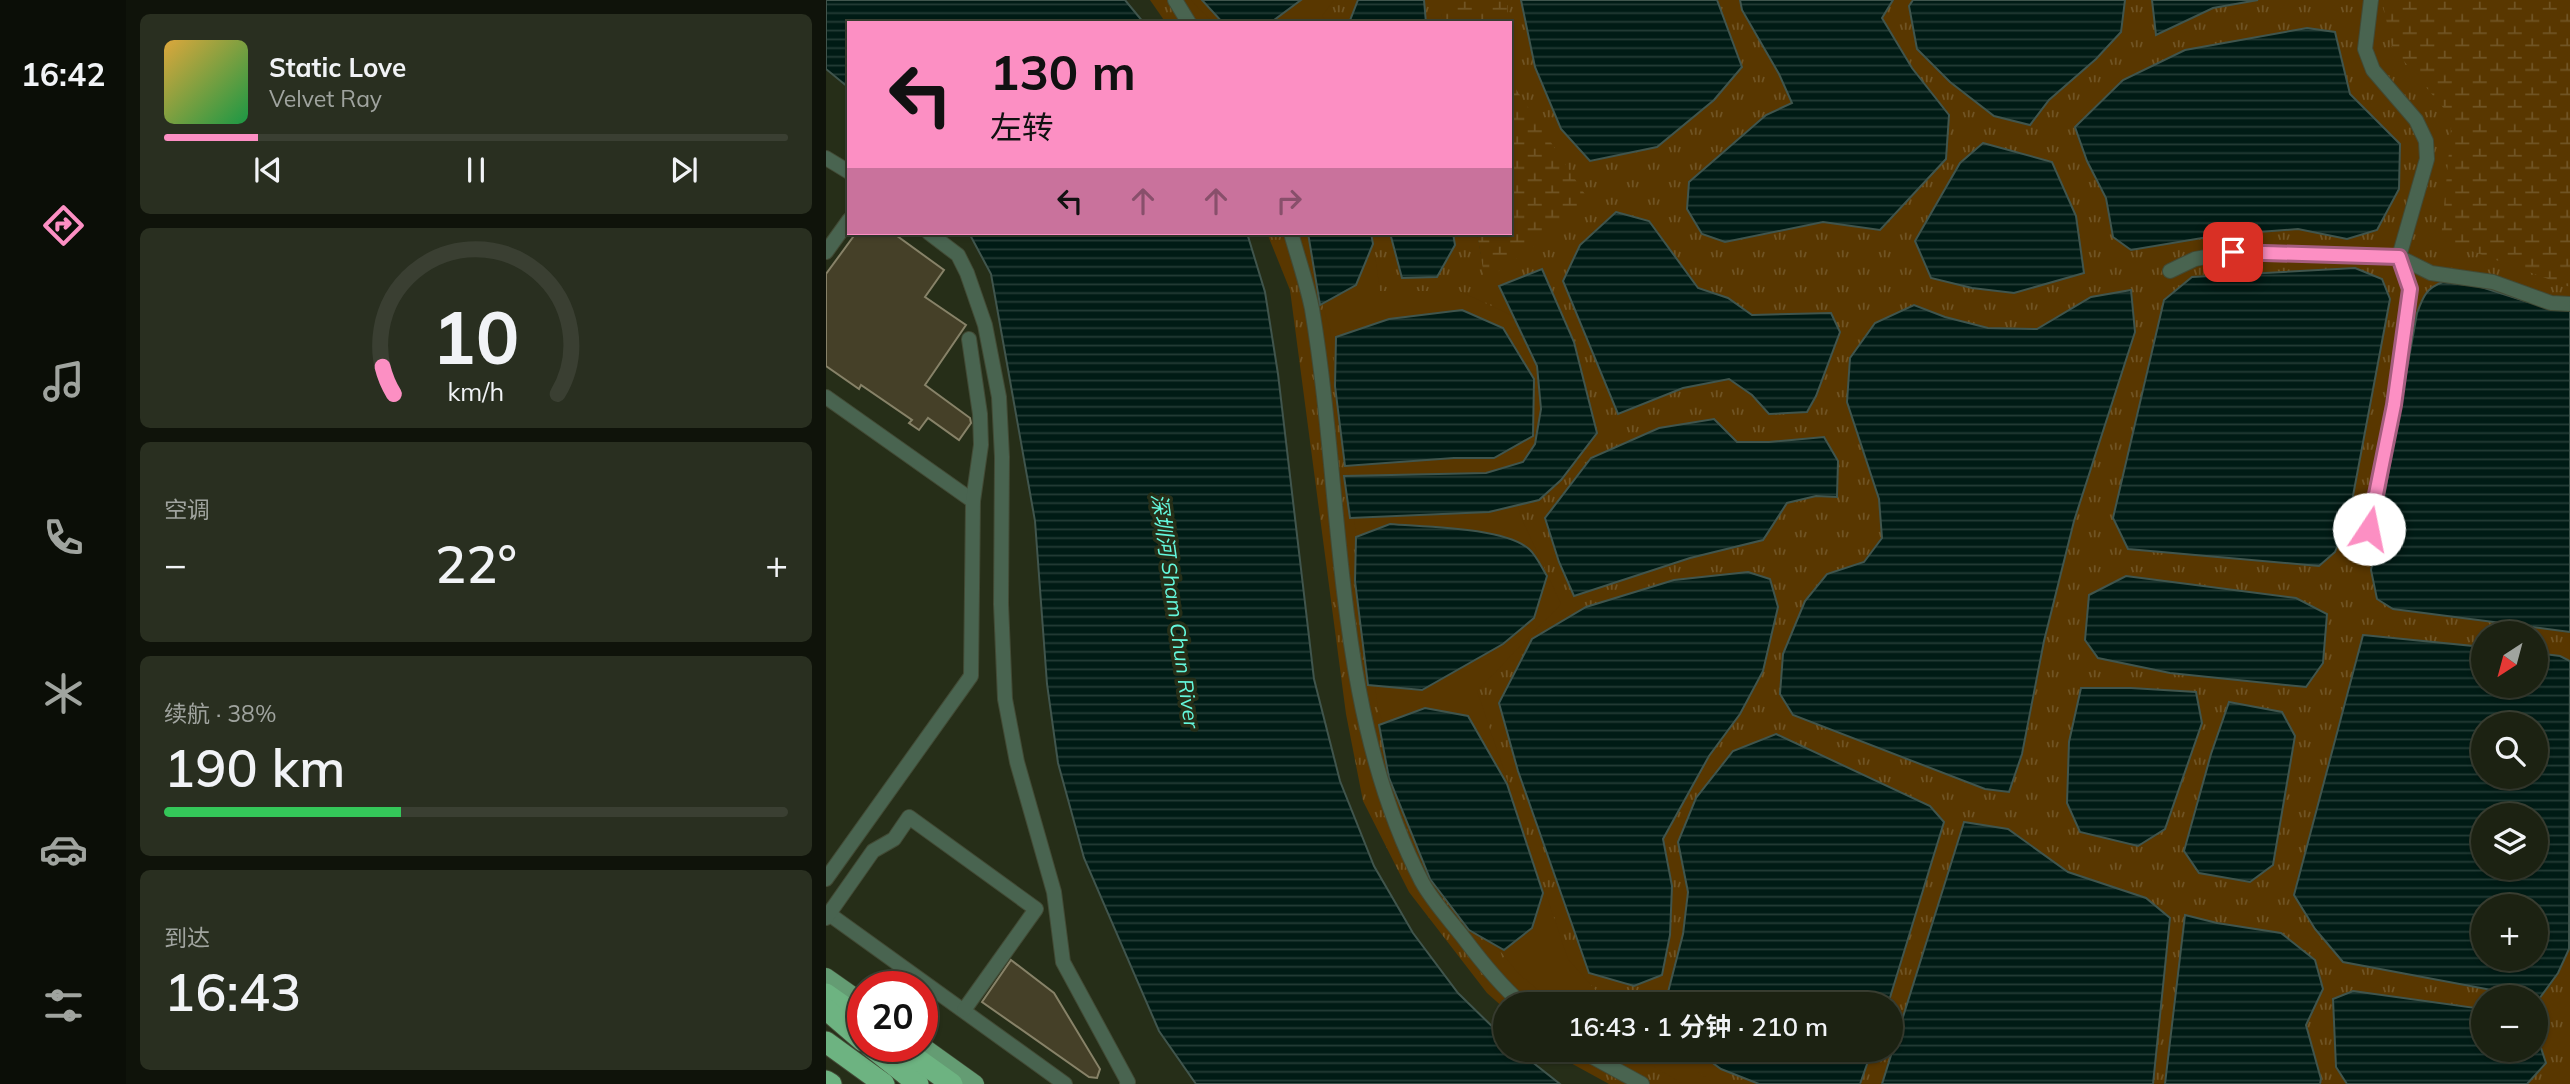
<!DOCTYPE html>
<html lang="zh">
<meta charset="utf-8">
<style>
body{margin:0;font-family:Mulish,"Noto Sans SC",sans-serif;background:#292f20;color:#f1f3f6;height:100vh;display:flex;flex-direction:column;font-size:26px;white-space:nowrap}
*{box-sizing:border-box;margin:0}
p{font-size:23px;color:#a0a49f}
.icon{flex:none;width:38px;height:38px;fill:none;stroke:currentColor;stroke-width:2;stroke-linecap:round;stroke-linejoin:round}
.map{position:relative;flex:1;overflow:hidden}
.side{display:flex;flex-direction:column;gap:14px;padding:14px;background:#0f130a;width:700px}
.side>*{flex:none}
.top-card{position:absolute;left:21px;top:21px;width:665px;height:214px;border-radius:0px;box-shadow:0 2px 5px #0004,0 0 0 2px #3a3f32;background:#fc8fc3;color:#111;overflow:hidden}
.needle{width:46px;rotate:216deg}
.buttons{position:absolute;left:1645px;top:621px;display:grid;gap:14px}
.buttons a{display:grid;place-items:center;width:77px;height:77px;border-radius:50%;background:#1c2212;box-shadow:0 2px 5px #0004,0 0 0 2px #3a3f32;font-size:35px}
.speed{position:absolute;left:21px;top:971px;display:flex;gap:14px;font-size:35px;font-weight:700;text-align:center}
.speed>*{display:grid;place-content:center;width:91px;height:91px;border-radius:50%;background:#1c2212;box-shadow:0 2px 5px #0004,0 0 0 2px #3a3f32;line-height:1}
.speed .limit{border:10px solid #d22;background:#fff;color:#111}
.pin{position:absolute;display:grid;place-items:center;width:60px;height:60px;color:#fff;margin:-30px;border-radius:14px;box-shadow:0 4px 10px #0006}
.me{position:absolute;width:77px;margin:-38px;rotate:11deg;stroke-linejoin:round;filter:drop-shadow(0 0 5px #0008)}
.turn{display:flex;align-items:center;gap:24px;height:147px;padding:0 28px;font-size:32px}
.turn .icon{width:91px;height:91px;stroke-width:2.5}
.turn b{display:block;font-size:49px;line-height:60px}
.lanes{display:flex;align-items:center;height:66px;padding:0 28px;background:#0003;justify-content:center;gap:35px;direction:ltr}
.lanes .off{opacity:.35}
.big{font-size:52px;font-weight:600;line-height:1.1}
.side .tile{flex:1;display:flex;flex-direction:column;justify-content:center;gap:10px;min-width:0;padding:0 24px;border-radius:10px;background:#292f20}
.side .dial{align-items:center;gap:0}
.dial svg{height:182px;overflow:visible;fill:none;stroke:#3a3f32;stroke-width:7;stroke-linecap:round;text-anchor:middle}
.dial text{fill:#f1f3f6;stroke:none}
.song{display:flex;align-items:center;gap:21px}
.cover{width:84px;height:84px;border-radius:10px;background:linear-gradient(135deg,hsl(40 70% 55%),hsl(140 70% 35%))}
.played{height:7px;border-radius:4px;background:linear-gradient(90deg,#fc8fc3 15%,#3a3f32 15%)}
.keys{display:flex;justify-content:space-around;direction:ltr}
.heat{display:flex;justify-content:space-between;align-items:center;font-size:38px;direction:ltr}
.charge{height:10px;border-radius:5px;background:linear-gradient(90deg,#34c759 38%,#3a3f32 0)}
.trip{position:absolute;left:667px;top:992px;width:410px;height:70px;border-radius:35px;background:#1c2212;box-shadow:0 2px 5px #0004,0 0 0 2px #3a3f32;font-weight:600;line-height:70px;text-align:center}
main{display:flex;flex:1;min-height:0}
.tabs{display:flex;flex-direction:column;width:126px;justify-content:space-around;align-items:center;background:#0b0e07;color:#a0a49f}
.tabs .icon{width:49px;height:49px}
.tabs .on{color:#fc8fc3}
.tabs b{font-size:32px;color:#f1f3f6}
.map>svg:first-child{display:block}
.grass{fill:url(#grass-tufts);fill-rule:evenodd}
.wetland{fill:url(#wetland-marsh)}
.park{fill:#593700}
.water{fill:url(#water-rules);stroke:#40554d;stroke-width:2;fill-rule:evenodd}
.building{fill:#454028;stroke:#878268;stroke-width:2}
.lines{fill:none;stroke-linecap:round;stroke-linejoin:round}
.minor-casing{stroke:#424a35;stroke-width:16}
.major-casing{stroke:#424a35;stroke-width:19}
.highway-casing{stroke:#424a35;stroke-width:23}
.minor{stroke:#496450;stroke-width:14}
.major{stroke:#649c73;stroke-width:18}
.highway{stroke:#6db381;stroke-width:21}
.route-casing{stroke:#a45d7f;stroke-width:18}
.route{stroke:#fc8fc3;stroke-width:12}
.labels{text-anchor:middle;stroke-width:7;stroke-linejoin:round;paint-order:stroke}
.water-label{font-size:21px;font-style:italic;fill:#64f7dc;stroke:#262e18}
</style>
<main>
<nav class="tabs">
<b>16:42</b>
<svg class="icon on" aria-label="directions" viewBox="0 0 24 24"><path d="M12 3l9 9-9 9-9-9zM9 14v-3h6M13 9l2 2-2 2"/></svg>
<svg class="icon" aria-label="music" viewBox="0 0 24 24"><path d="M9 18V5l10-2v13"/><circle cx="6" cy="18" r="3"/><circle cx="16" cy="16" r="3"/></svg>
<svg class="icon" aria-label="phone" viewBox="0 0 24 24"><path d="M5 4h4l2 5-3 2q2 4 5 5l2-3 5 2v4C11 20 4 13 5 4z"/></svg>
<svg class="icon" aria-label="climate" viewBox="0 0 24 24"><path d="M12 3v18M4 7l16 10M4 17L20 7"/></svg>
<svg class="icon" aria-label="car" viewBox="0 0 24 24"><path d="M5 17H2v-5l4-1 3-4h7l3 4 3 1v5h-3M9 17h6M6 11h13"/><circle cx="7" cy="17" r="2"/><circle cx="17" cy="17" r="2"/></svg>
<svg class="icon" aria-label="filters" viewBox="0 0 24 24"><path d="M4 7h16M4 17h16"/><circle cx="9" cy="7" r="2"/><circle cx="15" cy="17" r="2"/></svg>
</nav>
<section class="side">
<div class="tile">
<div class="song"><i class="cover"></i><div><b>Static Love</b><p>Velvet Ray</p></div></div>
<div class="played"></div>
<div class="keys"><svg class="icon" aria-label="previous" viewBox="0 0 24 24"><path d="M18 5L8 12l10 7zM5 5v14"/></svg><svg class="icon" aria-label="pause" viewBox="0 0 24 24"><path d="M8 5v14M16 5v14"/></svg><svg class="icon" aria-label="next" viewBox="0 0 24 24"><path d="M6 5l10 7-10 7zM19 5v14"/></svg></div>
</div>
<div class="tile dial"><svg viewBox="0 0 100 80">
<path d="M14 69A42 42 0 1 1 86 69"/>
<path d="M14 69A42 42 0 0 1 9 57" stroke="#fc8fc3"/>
<text x="50" y="56" font-size="32" font-weight="700">10</text>
<text x="50" y="72" font-size="11">km/h</text>
</svg></div>
<div class="tile"><p>空调</p>
<div class="heat"><a>−</a><b class="big">22°</b><a>+</a></div>
</div>
<div class="tile"><p>续航 · 38%</p><b class="big">190 km</b><div class="charge"></div></div>
<div class="tile"><p>到达</p><b class="big">16:43</b></div>
</section>
<div class="map">
<svg width="1744" height="1084" viewBox="0 0 1744 1084">
<defs>
<pattern id="grass-tufts" width="24" height="20" patternUnits="userSpaceOnUse" patternTransform="scale(1.75)"><rect width="24" height="20" fill="#593700"/><path d="M3 7l-1-3M5 7V3M7 7l1-3M15 17l-1-3M17 17v-4M19 17l1-3" fill="none" stroke="#705424"/></pattern>
<pattern id="wetland-marsh" width="20" height="14" patternUnits="userSpaceOnUse" patternTransform="scale(1.75)"><rect width="20" height="14" fill="#593700"/><path d="M1 5h8M5 5V1M11 12h8M15 12V8" fill="none" stroke="#705424"/></pattern>
<pattern id="water-rules" width="6" height="5" patternUnits="userSpaceOnUse" patternTransform="scale(1.75)"><rect width="6" height="5" fill="#001b15"/><path d="M0 2.5h6" fill="none" stroke="#243c36"/></pattern>
</defs>
<rect width="100%" height="100%" fill="#262e18"/>
<!-- grass -->
<g class="grass">
<polygon points="324,0 613,0 617,23 340,23"/>
<path d="M663,0h1081v1084h-961l-51,-28 -7,-6h339v-46h-385v5l-18,-16 -78,-101 -46,-91 -17,-87 -56,-424 -23,-57h210l7,38 89,-80 -63,-89v-79h-21zM1657,634h53v52h-53zM1657,724h53v53h-53zM1657,816h53v52h-53zM1657,906h53v53h-53zM1657,998h53v52h-53z"/>
</g>
<!-- wetland -->
<g class="wetland">
<polygon points="612,0 681,0 681,23 617,23"/>
<polygon points="1556,0 1744,0 1744,287 1615,240 1626,118 1566,47"/>
<polygon points="684,80 766,205 659,281 651,233 684,233"/>
</g>
<!-- park -->
<g class="park">
<polygon points="365,0 508,0 496,16 501,23 387,23"/>
<polygon points="474,233 546,233 554,291 633,291 685,315 726,365 714,456 688,484 694,515 735,604 651,691 742,959 772,993 817,998 821,1004 729,1004 693,974 610,873 552,709 504,329"/>
<polygon points="800,1050 845,1050 888,1084 857,1084"/>
</g>
<!-- water -->
<g class="water">
<polygon points="0,0 299,0 318,23 23,23 23,88 0,69"/>
<polygon points="376,0 475,0 444,23 397,23"/>
<polygon points="532,0 598,0 600,23 523,23"/>
<polygon points="695,0 891,0 916,67 888,100 831,147 764,161 735,129 709,67"/>
<polygon points="914,0 1067,0 1056,18 1086,68 1123,115 1120,159 1054,230 997,222 899,242 876,234 861,209 863,182 940,115 966,103 953,74 916,10"/>
<polygon points="1087,0 1299,0 1295,32 1270,59 1223,100 1204,125 1168,116 1124,82 1091,49 1083,6"/>
<polygon points="1326,0 1432,0 1387,8 1330,35"/>
<polygon points="1481,28 1509,32 1524,94 1574,144 1573,189 1551,230 1521,239 1472,229 1394,235 1305,250 1287,237 1280,198 1261,161 1249,127 1297,80 1359,50"/>
<polygon points="1157,143 1226,162 1250,216 1258,273 1188,293 1146,288 1105,278 1089,241 1134,163"/>
<polygon points="790,212 823,221 872,288 902,298 926,315 1005,313 1014,332 990,396 981,412 943,414 926,395 903,379 857,388 792,414 737,281 754,245"/>
<polygon points="143,233 421,233 439,292 452,374 488,679 514,781 548,866 587,933 632,993 679,1039 679,1050 691,1050 734,1084 370,1084 333,1031 258,858 232,763 221,684 209,521 165,274"/>
<polygon points="482,233 545,233 547,244 530,285 494,305"/>
<polygon points="564,233 627,233 629,245 611,277 576,278"/>
<polygon points="1529,268 1556,279 1564,299 1523,517 1509,552 1493,566 1302,549 1287,518 1338,300 1366,277"/>
<polygon points="716,269 748,342 771,433 735,480 713,500 663,512 524,518 518,476 660,473 697,462 709,444 715,409 711,366 673,286"/>
<path d="M1617,282l35,4 47,15 45,7v324l-177,-23 -16,-10 -6,-29 46,-257c6,-16 9,-25 26,-31z"/>
<polygon points="1305,290 1309,332 1248,521 1218,641 1196,754 1183,792 1159,789 967,715 954,694 957,654 979,601 1001,574 1038,562 1056,538 1053,499 1021,402 1024,358 1049,323 1088,305 1119,317 1162,328 1211,329 1265,297"/>
<polygon points="636,310 677,328 708,379 707,436 668,458 628,458 519,466 509,386 510,337 563,319"/>
<polygon points="888,419 911,442 943,442 998,437 1012,461 1011,497 990,496 961,503 937,540 864,558 748,596 733,562 719,518 765,458 833,428"/>
<path d="M564,524c34,3 113,3 139,25 7,6 13,19 18,27l-13,42 -31,26 -81,46 -54,-5 -13,-104 1,-44z"/>
<polygon points="922,572 944,579 952,607 937,671 914,714 883,756 837,839 846,886 844,935 836,975 808,986 763,973 692,771 673,703 706,639 760,607 848,580"/>
<polygon points="1300,576 1470,598 1501,614 1497,663 1480,687 1344,673 1272,658 1259,640 1263,595"/>
<path d="M1537,635l120,12v39h53v-33l24,3 10,5 -1,288 -11,24 -19,26 -196,-37 -28,-33 -21,-34zM1657,724h53v53h-53zM1657,816h53v52h-53zM1657,906h53v53h-53z"/>
<polygon points="1255,688 1305,688 1370,692 1376,723 1339,829 1312,846 1254,832 1241,803 1243,742"/>
<polygon points="1403,702 1456,712 1469,736 1447,865 1424,882 1373,873 1358,851 1385,754"/>
<polygon points="599,708 642,716 681,784 717,893 706,928 678,950 643,930 604,879 563,778 553,725"/>
<polygon points="950,734 1104,806 1118,822 1062,1004 839,1004 857,934 862,892 852,842 870,798 907,751"/>
<polygon points="1138,822 1182,829 1242,872 1320,898 1344,918 1327,1084 1056,1084"/>
<polygon points="1359,915 1391,923 1455,933 1489,960 1497,989 1480,1025 1495,1079 1494,1084 1339,1084"/>
<polygon points="1527,991 1657,1009 1657,1050 1710,1050 1710,1033 1720,1063 1701,1084 1521,1084 1510,1067 1507,999"/>
<polygon points="869,1050 1046,1050 1034,1084 933,1084 895,1069"/>
</g>
<!-- building -->
<g class="building">
<polygon points="30,233 67,233 118,270 99,297 140,325 99,385 144,418 145,423 133,440 102,418 93,430 83,423 86,420 35,385 33,389 0,366 0,274"/>
<polygon points="185,960 228,993 274,1069 271,1078 263,1077 156,1002"/>
</g>
<g class="lines">
<defs>
<g id="minor">
<polyline points="349,0 363,23"/>
<polyline points="0,158 23,172"/>
<polyline points="103,233 132,255 141,273 159,325 173,397 176,457 175,604 179,699 191,762 228,892 237,962 302,1082 301,1084"/>
<path d="M465,233c7,25 16,51 21,76 32,189 20,400 110,573 11,20 28,38 41,55 18,24 37,48 59,67"/>
<polyline points="0,252 23,220"/>
<polyline points="1344,271 1369,259 1407,252 1573,257 1605,273 1667,282 1725,303 1744,304"/>
<polyline points="0,397 147,501"/>
<polyline points="1538,554 1568,405 1584,289 1573,257 1601,159 1600,141 1590,120 1547,70 1539,49 1545,0"/>
<polyline points="0,879 145,676 147,501 155,445 154,414 143,339"/>
<polyline points="3,914 239,1084"/>
<polyline points="0,918 47,851 68,839 83,817 210,909 138,1010"/>
<polyline points="754,1050 816,1084"/>
</g>
<g id="major">
<polyline points="0,977 37,1003"/>
<polyline points="96,1046 149,1084"/>
</g>
<g id="highway">
<polyline points="0,994 37,1020"/>
<polyline points="0,1009 37,1041"/>
<polyline points="0,1042 58,1084"/>
<polyline points="44,1046 92,1084"/>
<polyline points="73,1046 126,1084"/>
<polyline points="0,1081 5,1084"/>
</g>
</defs>
<!-- minor casing -->
<use href="#minor" class="minor-casing"/>
<!-- major casing -->
<use href="#major" class="major-casing"/>
<!-- highway casing -->
<use href="#highway" class="highway-casing"/>
<!-- minor -->
<use href="#minor" class="minor"/>
<!-- major -->
<use href="#major" class="major"/>
<!-- highway -->
<use href="#highway" class="highway"/>
</g>
<g class="lines">
<defs>
<polyline id="route" points="1407,252 1573,257 1584,289 1568,405 1543,529"/>
</defs>
<!-- route casing -->
<use href="#route" class="route-casing"/>
<!-- route -->
<use href="#route" class="route"/>
</g>
<g class="labels">
<!-- water labels -->
<g class="water-label">
<text transform="translate(349 611) rotate(82)" y="7">深圳河 Sham Chun River</text>
</g>
</g>
</svg>
<div class="buttons">
<a><svg class="needle" viewBox="-14 -14 28 28"><path d="M0-13l5 13h-10z" fill="#e53935"/><path d="M0 13l5-13h-10z" fill="#a0a49f"/></svg></a>
<a><svg class="icon" aria-label="search" viewBox="0 0 24 24"><circle cx="10" cy="10" r="6"/><path d="M15 15l6 6"/></svg></a>
<a><svg class="icon" aria-label="layers" viewBox="0 0 24 24"><path d="M12 4l9 5-9 5-9-5zM3 14l9 5 9-5"/></svg></a>
<a>+</a>
<a>−</a>
</div>
<div class="speed"><div class="limit">20</div></div>
<div class="pin" style="left:1407px;top:252px;background:#d93025"><svg class="icon" aria-label="arrive" viewBox="0 0 24 24"><path d="M6 21V4h12l-3 4 3 4H6"/></svg></div>
<svg class="me" style="left:1543px;top:529px" viewBox="-20 -20 40 40"><circle r="19" fill="#fff"/><path d="M0-13L10 11 0 6-10 11z" fill="#fc8fc3"/></svg>
<div class="trip">16:43 · 1 分钟 · 210 m</div>
<div class="top-card">
<div class="turn"><svg class="icon" aria-label="left" viewBox="0 0 24 24"><path d="M17 20v-9H6M10 6l-5 5 5 5"/></svg><div><b>130 m</b>左转</div></div>
<div class="lanes"><svg class="icon" aria-label="left" viewBox="0 0 24 24"><path d="M17 20v-9H6M10 6l-5 5 5 5"/></svg><svg class="icon off" aria-label="ahead" viewBox="0 0 24 24"><path d="M12 20V5M6 11l6-6 6 6"/></svg><svg class="icon off" aria-label="ahead" viewBox="0 0 24 24"><path d="M12 20V5M6 11l6-6 6 6"/></svg><svg class="icon off" aria-label="right" viewBox="0 0 24 24"><path d="M7 20v-9h11M14 6l5 5-5 5"/></svg></div>
</div>
</div>
</main>
